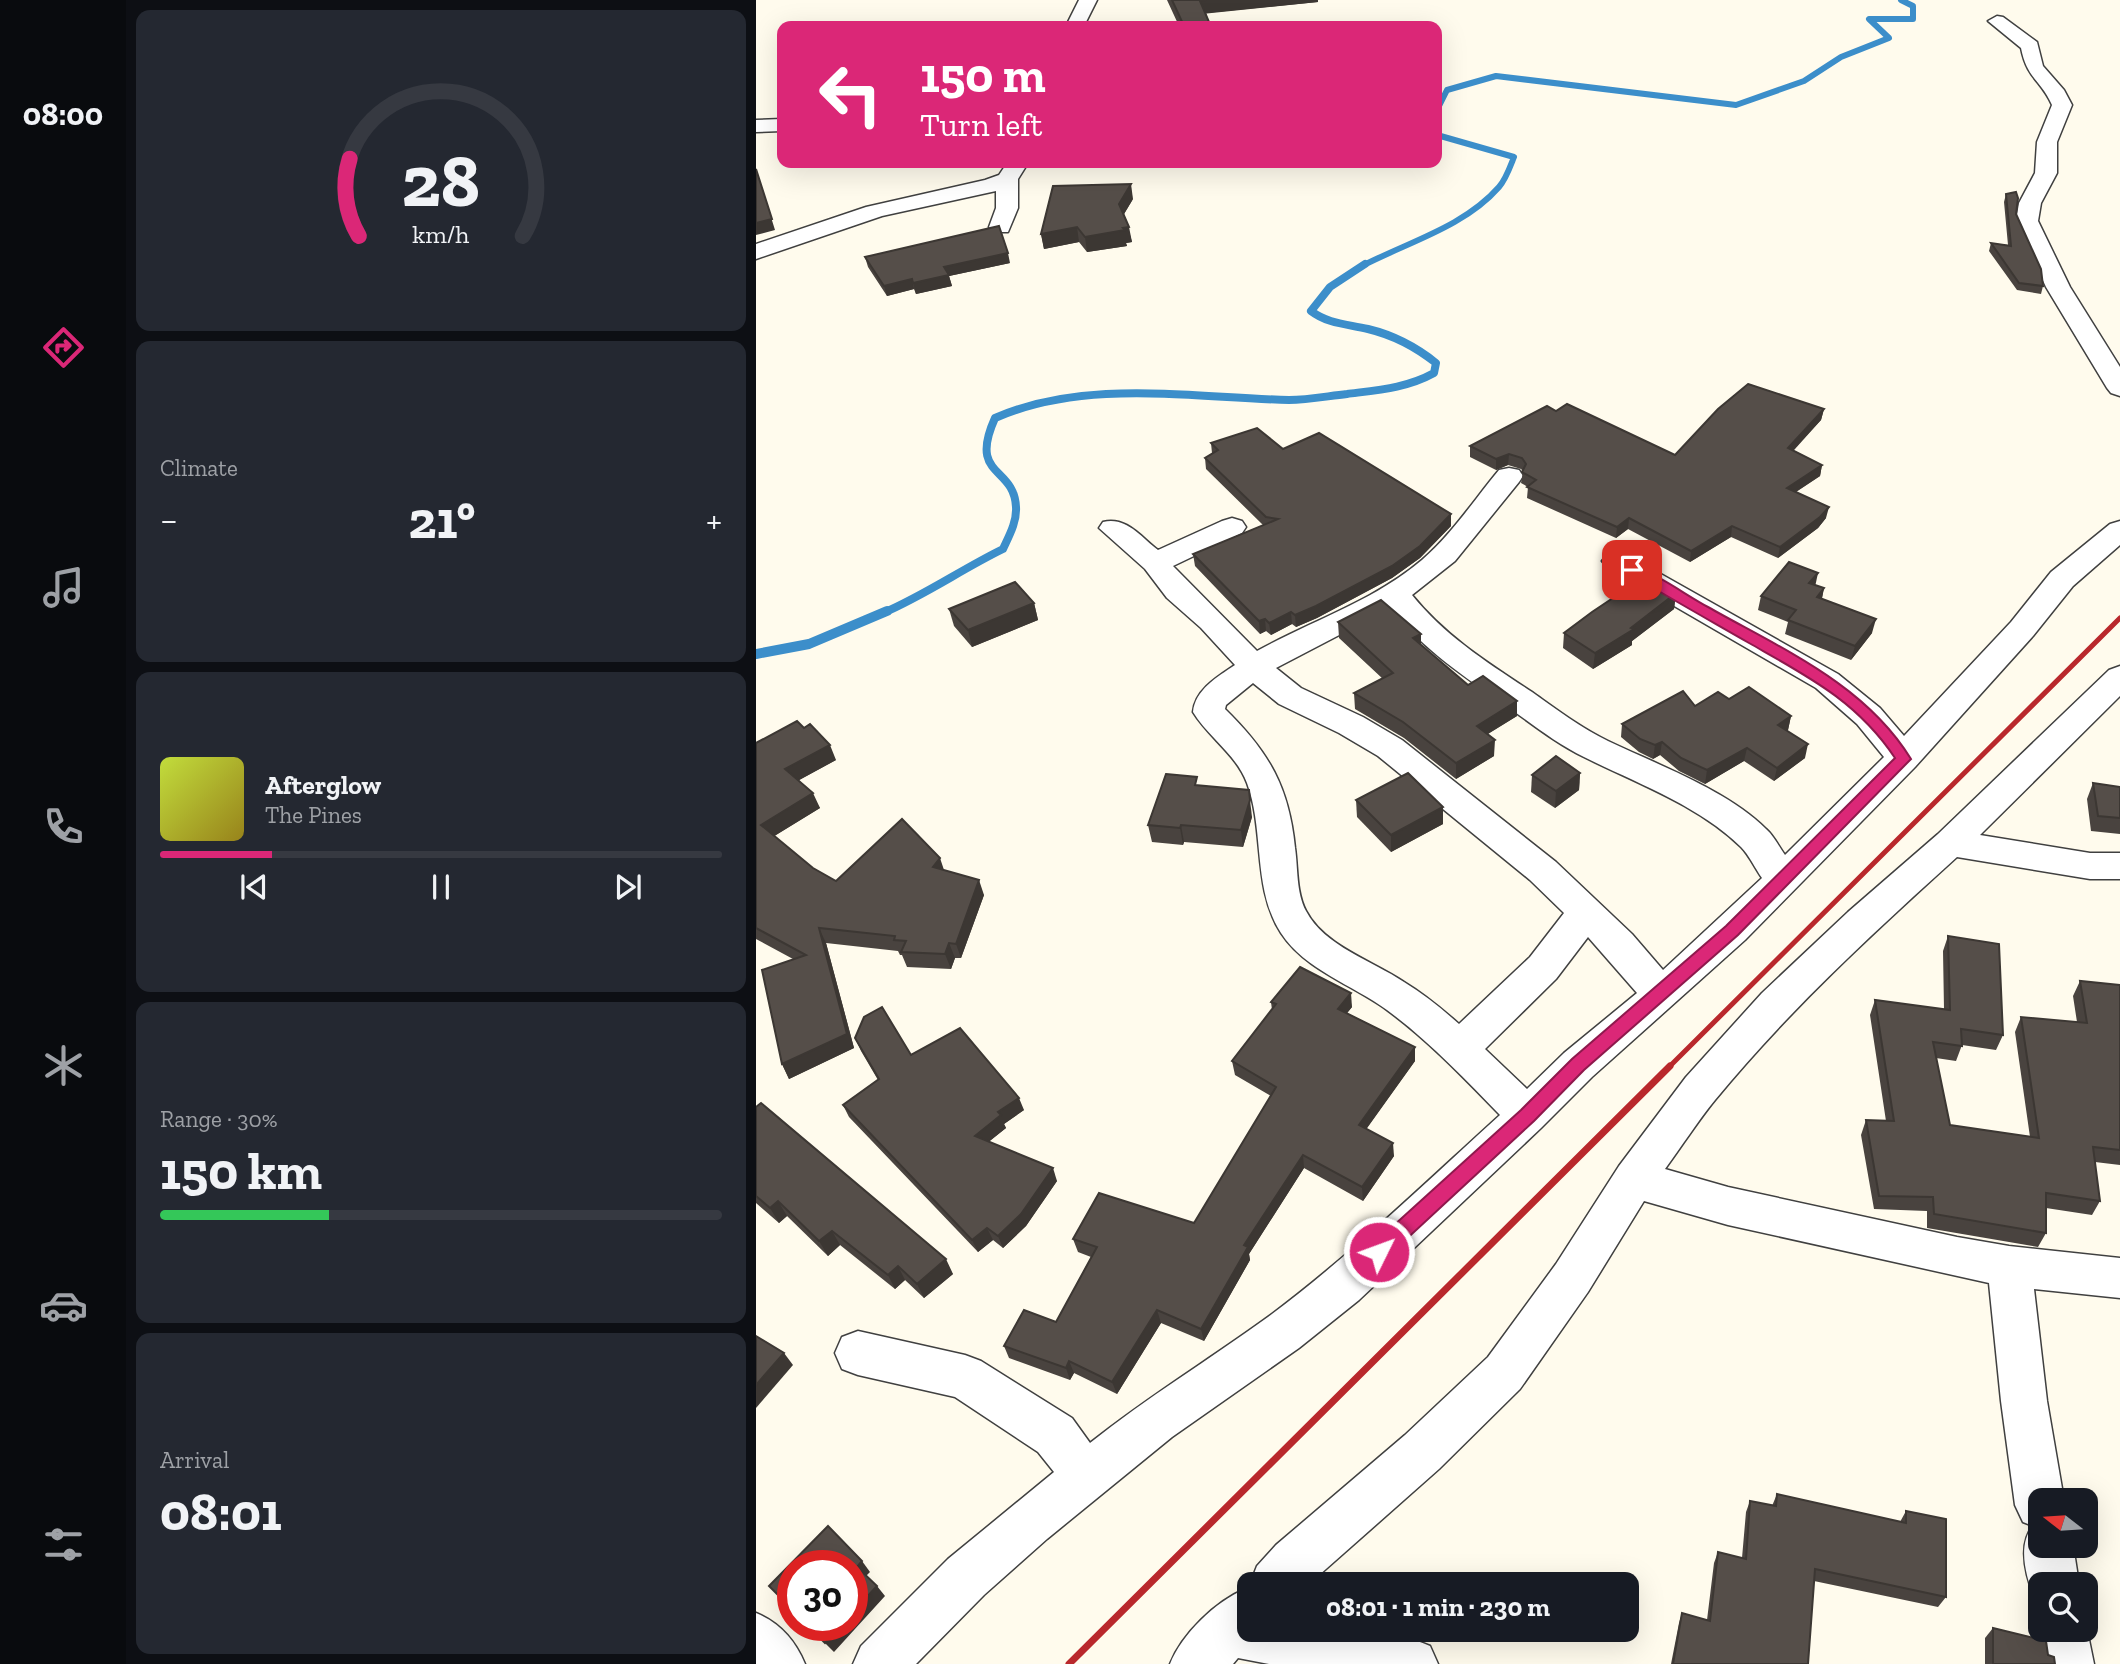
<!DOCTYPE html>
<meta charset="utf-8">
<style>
body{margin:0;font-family:"Zilla Slab",serif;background:#242831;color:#f1f3f6;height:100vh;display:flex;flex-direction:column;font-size:26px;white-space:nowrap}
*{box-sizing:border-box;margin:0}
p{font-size:23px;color:#9ea1a6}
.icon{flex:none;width:38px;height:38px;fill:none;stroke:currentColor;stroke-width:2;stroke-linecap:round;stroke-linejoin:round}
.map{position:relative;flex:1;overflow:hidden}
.drawer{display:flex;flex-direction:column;gap:10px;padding:10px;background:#0d0f14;width:630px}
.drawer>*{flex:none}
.hud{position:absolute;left:21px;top:21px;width:665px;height:147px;border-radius:14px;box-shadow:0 7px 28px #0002;background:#db2777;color:#fff;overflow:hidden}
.needle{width:46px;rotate:287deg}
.controls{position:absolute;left:1272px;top:1488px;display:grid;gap:14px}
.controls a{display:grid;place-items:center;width:70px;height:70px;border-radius:14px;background:#171b24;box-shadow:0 7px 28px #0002;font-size:35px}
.speed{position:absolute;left:21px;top:1550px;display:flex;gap:14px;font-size:35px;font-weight:700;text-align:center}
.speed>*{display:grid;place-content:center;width:91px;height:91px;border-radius:50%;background:#171b24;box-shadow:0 7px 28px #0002;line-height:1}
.speed .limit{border:10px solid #d22;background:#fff;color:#111}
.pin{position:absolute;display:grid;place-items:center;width:60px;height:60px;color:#fff;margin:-30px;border-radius:14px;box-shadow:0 4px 10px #0006}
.me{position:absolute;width:77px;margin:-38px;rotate:48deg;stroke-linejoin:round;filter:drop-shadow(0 0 5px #0008)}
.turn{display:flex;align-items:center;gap:24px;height:147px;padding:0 28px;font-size:32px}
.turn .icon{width:91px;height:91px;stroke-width:2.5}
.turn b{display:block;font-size:49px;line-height:60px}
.big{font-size:52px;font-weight:800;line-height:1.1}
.drawer .widget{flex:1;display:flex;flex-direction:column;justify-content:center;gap:10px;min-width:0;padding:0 24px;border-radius:14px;background:#242831}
.drawer .dial{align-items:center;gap:0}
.dial svg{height:182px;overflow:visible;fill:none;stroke:#363941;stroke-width:7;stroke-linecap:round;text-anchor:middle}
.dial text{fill:#f1f3f6;stroke:none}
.song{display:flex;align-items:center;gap:21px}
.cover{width:84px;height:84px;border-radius:10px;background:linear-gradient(135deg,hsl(70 70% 55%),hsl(50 70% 35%))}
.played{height:7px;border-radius:4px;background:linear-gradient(90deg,#db2777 20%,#363941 20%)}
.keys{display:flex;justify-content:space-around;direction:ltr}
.heat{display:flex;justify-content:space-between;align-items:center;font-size:38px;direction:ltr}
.charge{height:10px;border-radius:5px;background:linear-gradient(90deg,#34c759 30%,#363941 0)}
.trip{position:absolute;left:481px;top:1572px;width:402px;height:70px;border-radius:14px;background:#171b24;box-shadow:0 7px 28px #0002;font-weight:800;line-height:70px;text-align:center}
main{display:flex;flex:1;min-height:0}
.tabs{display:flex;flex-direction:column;width:126px;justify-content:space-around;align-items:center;background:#090b0e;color:#9ea1a6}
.tabs .icon{width:49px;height:49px}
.tabs .current{color:#db2777}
.tabs b{font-size:32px;color:#f1f3f6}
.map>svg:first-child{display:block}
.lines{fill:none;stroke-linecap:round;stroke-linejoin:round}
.stream-far2{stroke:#3c8eca;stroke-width:6}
.stream-far1{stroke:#3c8eca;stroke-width:8}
.stream{stroke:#3c8eca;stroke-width:10}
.minor-casing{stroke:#404040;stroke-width:3}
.minor{fill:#fff;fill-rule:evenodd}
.rail-far1{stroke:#b9282c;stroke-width:5}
.rail{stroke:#b9282c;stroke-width:7}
.wall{fill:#49433f}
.shaded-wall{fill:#3c3733}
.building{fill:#554e49;stroke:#3c3733;stroke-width:2}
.route{fill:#db2777;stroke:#8e194d;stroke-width:2}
</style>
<main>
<nav class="tabs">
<b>08:00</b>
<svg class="icon current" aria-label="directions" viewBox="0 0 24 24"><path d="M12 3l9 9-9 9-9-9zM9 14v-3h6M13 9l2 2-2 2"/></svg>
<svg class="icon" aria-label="music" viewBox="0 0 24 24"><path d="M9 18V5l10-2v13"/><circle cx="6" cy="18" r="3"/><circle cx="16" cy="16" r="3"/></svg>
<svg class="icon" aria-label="phone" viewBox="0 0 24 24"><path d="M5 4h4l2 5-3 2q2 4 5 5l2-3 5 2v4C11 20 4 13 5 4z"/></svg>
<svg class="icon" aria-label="climate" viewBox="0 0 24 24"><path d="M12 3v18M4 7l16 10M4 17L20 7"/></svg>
<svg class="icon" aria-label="car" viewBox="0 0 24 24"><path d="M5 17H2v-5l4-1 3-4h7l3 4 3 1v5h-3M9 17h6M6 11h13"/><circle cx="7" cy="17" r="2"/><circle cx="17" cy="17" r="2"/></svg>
<svg class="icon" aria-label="filters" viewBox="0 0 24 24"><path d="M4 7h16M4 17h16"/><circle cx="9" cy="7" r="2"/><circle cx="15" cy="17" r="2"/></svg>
</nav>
<section class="drawer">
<div class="widget dial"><svg viewBox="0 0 100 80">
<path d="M14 69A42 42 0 1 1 86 69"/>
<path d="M14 69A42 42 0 0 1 10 35" stroke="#db2777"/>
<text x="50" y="56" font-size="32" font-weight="700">28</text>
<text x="50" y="72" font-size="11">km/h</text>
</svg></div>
<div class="widget"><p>Climate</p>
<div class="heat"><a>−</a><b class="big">21°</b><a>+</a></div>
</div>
<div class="widget">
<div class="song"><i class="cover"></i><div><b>Afterglow</b><p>The Pines</p></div></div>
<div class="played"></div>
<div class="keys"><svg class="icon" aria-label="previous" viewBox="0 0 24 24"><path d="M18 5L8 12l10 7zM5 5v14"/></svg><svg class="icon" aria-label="pause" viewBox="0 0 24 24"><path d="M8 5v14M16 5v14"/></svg><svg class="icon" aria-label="next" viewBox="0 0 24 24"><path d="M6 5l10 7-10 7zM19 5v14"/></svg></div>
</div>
<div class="widget"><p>Range · 30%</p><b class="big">150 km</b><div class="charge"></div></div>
<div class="widget"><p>Arrival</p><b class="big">08:01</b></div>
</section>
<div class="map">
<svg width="1364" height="1664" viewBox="0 0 1364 1664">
<rect width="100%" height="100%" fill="#fffbed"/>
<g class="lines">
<!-- stream-far2 -->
<g class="stream-far2">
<polyline points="681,110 691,90 740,76 980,105 1048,81 1085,57 1133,38 1113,19 1157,19 1157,6 1145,0"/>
<path d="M606,266c46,-24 102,-39 137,-79 7,-8 11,-20 15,-30l-77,-22"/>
</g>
<!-- stream-far1 -->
<path class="stream-far1" d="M127,613c42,-18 79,-44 120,-64 6,-13 14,-27 13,-42 -2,-42 -48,-29 -21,-89 91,-40 198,-20 294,-18 19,0 39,-4 58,-6 31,-4 60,-6 87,-21l2,-10c-20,-16 -43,-28 -68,-34 -21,-5 -40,-5 -57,-18l19,-24 35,-23"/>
<!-- stream -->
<polyline class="stream" points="0,654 53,644 131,611"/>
<defs>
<g id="minor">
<polygon points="323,0 341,0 328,26 310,26"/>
<path d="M1241,16l6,1 34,25 6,24 21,24 8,15 -15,37v31l-16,30 -3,18 32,66 50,80v29l-9,-3 -4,-5 -61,-101 -30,-66 3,-18 16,-30 2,-31 15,-37c-11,-25 -25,-26 -31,-57l-33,-27z"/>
<polygon points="26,119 26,131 0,132 0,120"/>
<polygon points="251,163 272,163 262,179 262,208 252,232 236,232 233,227 240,208 240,191 126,216 0,259 0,244 110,207 229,180 243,175"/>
<path d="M753,468l10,2 4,6 -4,6 -64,79 -43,34c33,41 76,68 120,97 24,17 49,36 76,49 50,24 119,49 158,88 8,7 13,18 19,26l99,-98 -27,-33 -41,-36 -209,-121 -5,-6 5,-6 10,-3 10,3 211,119 42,34 24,28 107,-114 40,-50 59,-48 10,-3v24l-47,41 -40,50 -118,131 -170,173 -153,137 -51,51 -182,172 -60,48 -127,89 -125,102 -63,56 -68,69h-63l8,-18 87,-87 106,-87 -16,-20 -83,-55 -97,-22 -16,-6 -7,-16 7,-16 16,-6 107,24 16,6 91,57 18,25c57,-46 119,-83 178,-126 82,-61 156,-133 232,-202 -36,-37 -71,-74 -113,-105 -34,-25 -82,-40 -106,-77 -29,-45 -16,-101 -34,-150 -11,-29 -38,-45 -54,-71 2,-22 24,-35 42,-47l-34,-37 -34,-30 -22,-29 -46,-41 4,-6c23,-6 38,15 55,28l64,-29 10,-3 10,3 4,6 -4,6 -69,33 84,85c54,-30 117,-50 165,-91 30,-26 52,-60 77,-90zM635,608c32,42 74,69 117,99 24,17 49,37 76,50 52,26 114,48 157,90 8,8 14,21 21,31l-99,92 -31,-36 -76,-72 -154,-122 -39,-23 -62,-29 -25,-20zM497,683l26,21 60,29 39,23 152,124 34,33 -34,44 -71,67c-17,-15 -35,-30 -55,-42 -31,-21 -80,-36 -98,-71 -10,-19 -8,-43 -11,-63 -6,-61 -26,-96 -70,-139l1,-4zM832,937l49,56 -73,60 -37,36 -42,-40 71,-70z"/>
<path d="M1364,666v30l-140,139 110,18h30v26h-30l-133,-22c-85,77 -169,154 -242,243 -18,22 -33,46 -50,69l63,18 229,50 52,9 111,12v40l-86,-9 13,112 17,99h-24v45h33l6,39h-39v20l-4,-2c-9,-22 -20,-56 -3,-76l-10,-4 -8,-17 -14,-104 -12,-118 -261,-58 -84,-24 -56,91 -68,97 -81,80 -130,115h-59l7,-18 19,-21 129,-110 83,-78 68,-93 63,-98 67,-89 76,-84 86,-81 90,-78 171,-164z"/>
<path d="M489,1589l5,2v38c60,0 124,-7 180,17l8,18h-169l-31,-6 -5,6h-63c12,-30 45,-62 75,-75z"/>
<path d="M0,1613c24,10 39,27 49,51h-49z"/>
<polygon points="1284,1619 1284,1629 1330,1629 1330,1625 1338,1664 1286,1664 1280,1629"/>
</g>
</defs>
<!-- minor casing -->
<use href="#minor" class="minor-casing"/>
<!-- minor -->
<use href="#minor" class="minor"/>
<!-- rail-far1 -->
<polyline class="rail-far1" points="912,1068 1364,618"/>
<!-- rail -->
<polyline class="rail" points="313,1664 914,1066"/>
</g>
<!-- wall -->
<g class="wall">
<polygon points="411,0 562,0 562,2 450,13 453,22 454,26 423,26"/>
<polygon points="1250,194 1260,214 1287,286 1285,294 1261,290 1233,251 1235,243 1252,245 1248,202"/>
<polygon points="377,199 368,214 376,242 370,243 371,246 331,252 323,242 288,249 285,234"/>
<polygon points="109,257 254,263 193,276 196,286 160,294 158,289 131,296 112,267"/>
<polygon points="1068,409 1065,420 1037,450 1066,465 1064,476 1040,492 1070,518 1062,528 1022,558 975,537 934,562 872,529 860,538 771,498 772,487 765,483 767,471 765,469 752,465 740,470 714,457 714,446 800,411 919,455"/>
<polygon points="455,443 527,449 695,526 664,558 636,578 561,618 540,627 536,624 515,635 510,631 504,634 439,566 437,554 507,525 450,469 449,458 456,453"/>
<polygon points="1059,585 1068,588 1066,598 1116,633 1095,660 1029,634 1032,622 1002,610 1005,596"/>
<polygon points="920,593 918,609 876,641 876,645 837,669 807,648 808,633"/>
<polygon points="278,603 282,620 216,647 198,626 193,609"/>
<polygon points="582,622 665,645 712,685 761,701 761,716 732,734 738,756 700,779 648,738 599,709 598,693 627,679 583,638"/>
<polygon points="973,699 1035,716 1032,730 1031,731 1049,758 1018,781 988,761 949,784 923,771 904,755 897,759 883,752 865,737 866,724 939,706"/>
<polygon points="0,743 80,760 43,780 64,808 18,836 57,868 80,881 188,871 228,895 205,958 199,958 195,969 151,967 146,955 144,955 142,951 70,943 98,1048 33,1079 26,1064 37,959 0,939"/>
<polygon points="824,773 823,790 799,808 775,792 776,775"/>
<polygon points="1337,783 1364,787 1364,834 1335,831 1331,799"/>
<polygon points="442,785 496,817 487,847 428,842 427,845 396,842 392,825"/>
<polygon points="600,800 687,807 687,824 635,852 601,817"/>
<polygon points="1192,936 1247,1035 1240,1050 1206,1045 1200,1061 1180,1058 1194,1125 1274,1137 1259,1032 1265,1017 1321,1022 1317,996 1324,981 1364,985 1364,1165 1339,1162 1344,1201 1336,1215 1290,1208 1290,1233 1282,1247 1171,1228 1171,1211 1118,1209 1105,1135 1110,1120 1130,1121 1114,1015 1119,1000 1188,1009 1187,951"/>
<polygon points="515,1002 596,1007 591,1013 659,1047 659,1061 610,1129 638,1156 607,1201 548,1168 493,1254 494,1260 448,1341 405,1323 361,1394 318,1373 314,1380 253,1358 248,1346 300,1322 335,1257 322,1252 317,1239 438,1223 515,1096 479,1075 476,1061 516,1010"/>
<polygon points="99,1038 155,1055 268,1110 248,1124 250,1128 232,1142 301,1181 270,1226 247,1248 237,1240 222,1252 93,1117 87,1105 122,1080 105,1051"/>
<polygon points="0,1107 197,1274 168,1298 149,1280 139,1289 84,1245 72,1256 31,1216 23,1223 0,1203"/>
<polygon points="1021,1494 1144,1522 1150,1511 1190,1597 1182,1607 1058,1581 1052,1664 915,1664 923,1623 926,1613 951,1620 958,1563 962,1552 986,1558 990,1512 994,1501 1016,1506"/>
<polygon points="1237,1628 1292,1655 1299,1664 1229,1664 1229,1638"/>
</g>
<!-- shaded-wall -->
<g class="shaded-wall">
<polygon points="450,0 562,0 562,2 446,14 444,1"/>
<polygon points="453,22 454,26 443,26"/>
<polygon points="0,169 19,230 0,235"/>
<polygon points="375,184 377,199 365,219 363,204"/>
<polygon points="321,227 323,242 288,249 285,234"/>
<polygon points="373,227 376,242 370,243 371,246 331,252 329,237"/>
<polygon points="252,253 254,263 193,276 196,286 160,294 157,283 188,267"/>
<polygon points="156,279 158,289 131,296 128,286"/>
<polygon points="1068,409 1065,420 1030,459 1032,448"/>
<polygon points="753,454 752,465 740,470 740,459"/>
<polygon points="1066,465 1064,476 1029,499 1031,488"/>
<polygon points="1073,507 1070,518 1062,528 1022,558 1024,547"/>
<polygon points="695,514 695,526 664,558 636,578 561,618 540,627 539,615"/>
<polygon points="873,518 872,529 860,538 861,527"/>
<polygon points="976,526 975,537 934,562 935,551"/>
<polygon points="1062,573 1059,587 1053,583"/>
<polygon points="1068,588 1065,603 1061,597"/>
<polygon points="920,593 918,609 876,641 876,645 837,669 839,653 875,628"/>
<polygon points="278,603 282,620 216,647 212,630"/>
<polygon points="535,612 536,624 515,635 513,623"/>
<polygon points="509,619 510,631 504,634 503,621"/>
<polygon points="1120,619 1116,633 1095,660 1099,646"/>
<polygon points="665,634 665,650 657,638"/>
<polygon points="761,701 761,716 720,741 721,726"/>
<polygon points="1035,716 1032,730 1019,738 1022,725"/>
<polygon points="739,740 738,756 700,779 700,763"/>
<polygon points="906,742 904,755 897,759 899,745"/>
<polygon points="1052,744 1049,758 1018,781 1021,768"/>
<polygon points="74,745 80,760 36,784 29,769"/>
<polygon points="991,748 988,761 949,784 951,770"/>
<polygon points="824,773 823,790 799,808 800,791"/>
<polygon points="57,793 64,808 12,840 5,825"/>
<polygon points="494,800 496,817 487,847 485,830"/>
<polygon points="687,807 687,824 635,852 635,835"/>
<polygon points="425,825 428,842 427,845 424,828"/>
<polygon points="184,858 189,873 177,867"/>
<polygon points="223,880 228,895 205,958 200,944"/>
<polygon points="63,928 70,943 98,1048 33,1079 26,1064"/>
<polygon points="193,943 199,958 195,969 189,954"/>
<polygon points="595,993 596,1007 583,1023 582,1009"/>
<polygon points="659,1047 659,1061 604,1138 603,1125"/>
<polygon points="263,1098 268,1110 248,1124 250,1128 224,1149 219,1136 242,1112"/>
<polygon points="637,1143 638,1156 607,1201 606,1187"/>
<polygon points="547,1155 548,1168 493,1254 494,1260 448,1341 445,1329 488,1245"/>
<polygon points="297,1168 301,1181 270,1226 247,1248 242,1236"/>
<polygon points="22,1201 31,1216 23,1223 14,1208"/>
<polygon points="231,1228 237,1240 222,1252 216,1240"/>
<polygon points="76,1231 84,1245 72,1256 63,1241"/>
<polygon points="190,1259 197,1274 168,1298 161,1284"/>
<polygon points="142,1266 149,1280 139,1289 132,1275"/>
<polygon points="401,1310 405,1323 361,1394 356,1382"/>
<polygon points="28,1353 37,1365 0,1408 0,1385"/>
<polygon points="313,1361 318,1373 314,1380 310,1368"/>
<polygon points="106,1561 114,1572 109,1577 101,1567"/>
<polygon points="121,1586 129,1596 78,1652 69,1643 84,1626 96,1626 96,1613"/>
</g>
<!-- building -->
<g class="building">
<polygon points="416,0 450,0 444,1 453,22 443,26 428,26"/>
<polygon points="0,169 16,219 0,223"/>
<polygon points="375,184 363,204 373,227 367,228 369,230 329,237 321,227 285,234 297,186"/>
<polygon points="1260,192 1262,198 1260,214 1285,269 1287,286 1263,283 1235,243 1255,246 1250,194"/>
<polygon points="243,226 252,253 188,267 193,275 157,283 156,279 128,286 109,257"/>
<polygon points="992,384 1068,409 1032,448 1066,465 1031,488 1073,507 1064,517 1024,547 976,526 935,551 873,518 861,527 771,487 780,480 766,472 770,464 766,458 753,454 740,459 714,446 791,406 800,411 811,404 919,455 962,409"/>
<polygon points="501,428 527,449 563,433 695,514 664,546 636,566 560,606 539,615 535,612 513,623 509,619 503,621 437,554 522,519 510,517 449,458 462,450 455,443"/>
<polygon points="1033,562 1062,573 1053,583 1068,588 1061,597 1120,619 1099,646 1032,620 1040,610 1005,596"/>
<polygon points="890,576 920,593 875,628 878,629 839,653 808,633 836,612"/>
<polygon points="259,582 278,603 212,630 193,609"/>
<polygon points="625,600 665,634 657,638 712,685 727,676 761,701 721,726 739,740 700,763 647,722 598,693 637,673 582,622"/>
<polygon points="993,687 1035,716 1022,725 1052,744 1021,768 991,748 951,770 925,758 906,742 899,745 884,739 866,724 927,691 939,706 962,692 973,699"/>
<polygon points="41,721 48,728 54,724 74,745 29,769 57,793 5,825 57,868 80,881 146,819 184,858 177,867 223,880 200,944 193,943 189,954 145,952 150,941 138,940 139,936 63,928 91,1034 26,1064 6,970 50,955 0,928 0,743"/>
<polygon points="800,756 824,773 800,791 776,775"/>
<polygon points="652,773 687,807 635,835 600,800"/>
<polygon points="410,774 441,777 439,785 493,790 494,800 485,830 425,825 424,828 392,825"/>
<polygon points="1337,783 1364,787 1364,818 1342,816"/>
<polygon points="1192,936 1243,944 1247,1035 1205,1029 1206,1046 1177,1042 1194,1125 1283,1138 1265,1017 1331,1023 1324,981 1364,985 1364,1150 1337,1147 1344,1201 1290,1193 1290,1233 1178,1214 1177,1197 1123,1196 1110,1120 1138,1121 1119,1000 1194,1010"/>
<polygon points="544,967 595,993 582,1009 659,1047 603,1125 637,1143 606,1187 547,1155 488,1245 492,1247 445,1329 401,1310 356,1382 313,1361 310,1368 248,1346 268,1310 300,1322 341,1247 317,1239 343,1193 438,1223 520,1087 476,1061 520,1004 515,1002"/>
<polygon points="126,1007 155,1055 204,1028 263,1098 242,1112 245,1115 219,1136 297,1168 265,1214 242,1236 231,1228 216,1240 87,1105 123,1079 99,1038 108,1017"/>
<polygon points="5,1103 190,1259 161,1284 142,1266 132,1275 76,1231 63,1241 22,1201 14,1208 0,1196 0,1107"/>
<polygon points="0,1336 28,1353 0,1385"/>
<polygon points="1021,1494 1150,1523 1150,1511 1190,1519 1190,1597 1059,1569 1052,1664 917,1664 926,1613 954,1621 962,1552 990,1559 994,1501 1020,1506"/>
<polygon points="72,1526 106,1561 101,1567 121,1586 96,1613 96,1566 37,1566 37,1610 13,1586"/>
<polygon points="52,1626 84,1626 69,1643"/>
<polygon points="1237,1628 1290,1641 1292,1655 1298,1657 1299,1664 1237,1664"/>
</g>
<!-- route -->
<path class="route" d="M876,566c26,8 52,28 76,41 74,42 157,77 203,152l-173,176 -154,135 -50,51 -148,137 -7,3 -7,-3 -3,-6 3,-7 149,-135 51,-51 154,-133 169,-168c-38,-57 -88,-82 -146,-115 -40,-23 -81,-46 -121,-70l-2,-3z"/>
</svg>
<div class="controls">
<a><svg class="needle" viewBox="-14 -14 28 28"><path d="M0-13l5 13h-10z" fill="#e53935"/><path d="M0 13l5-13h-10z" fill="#9ea1a6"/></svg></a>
<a><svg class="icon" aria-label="search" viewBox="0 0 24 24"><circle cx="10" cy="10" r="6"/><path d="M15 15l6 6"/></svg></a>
</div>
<div class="speed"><div class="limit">30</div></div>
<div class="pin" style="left:876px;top:570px;background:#d93025"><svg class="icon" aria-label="arrive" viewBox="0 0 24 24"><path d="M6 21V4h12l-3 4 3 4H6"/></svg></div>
<svg class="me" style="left:623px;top:1252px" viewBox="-20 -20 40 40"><circle r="17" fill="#db2777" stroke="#fff" stroke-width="3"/><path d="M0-11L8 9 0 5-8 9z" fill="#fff"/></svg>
<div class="trip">08:01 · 1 min · 230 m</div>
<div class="hud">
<div class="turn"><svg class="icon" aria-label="left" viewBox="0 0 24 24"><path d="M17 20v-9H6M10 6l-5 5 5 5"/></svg><div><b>150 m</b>Turn left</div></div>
</div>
</div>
</main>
